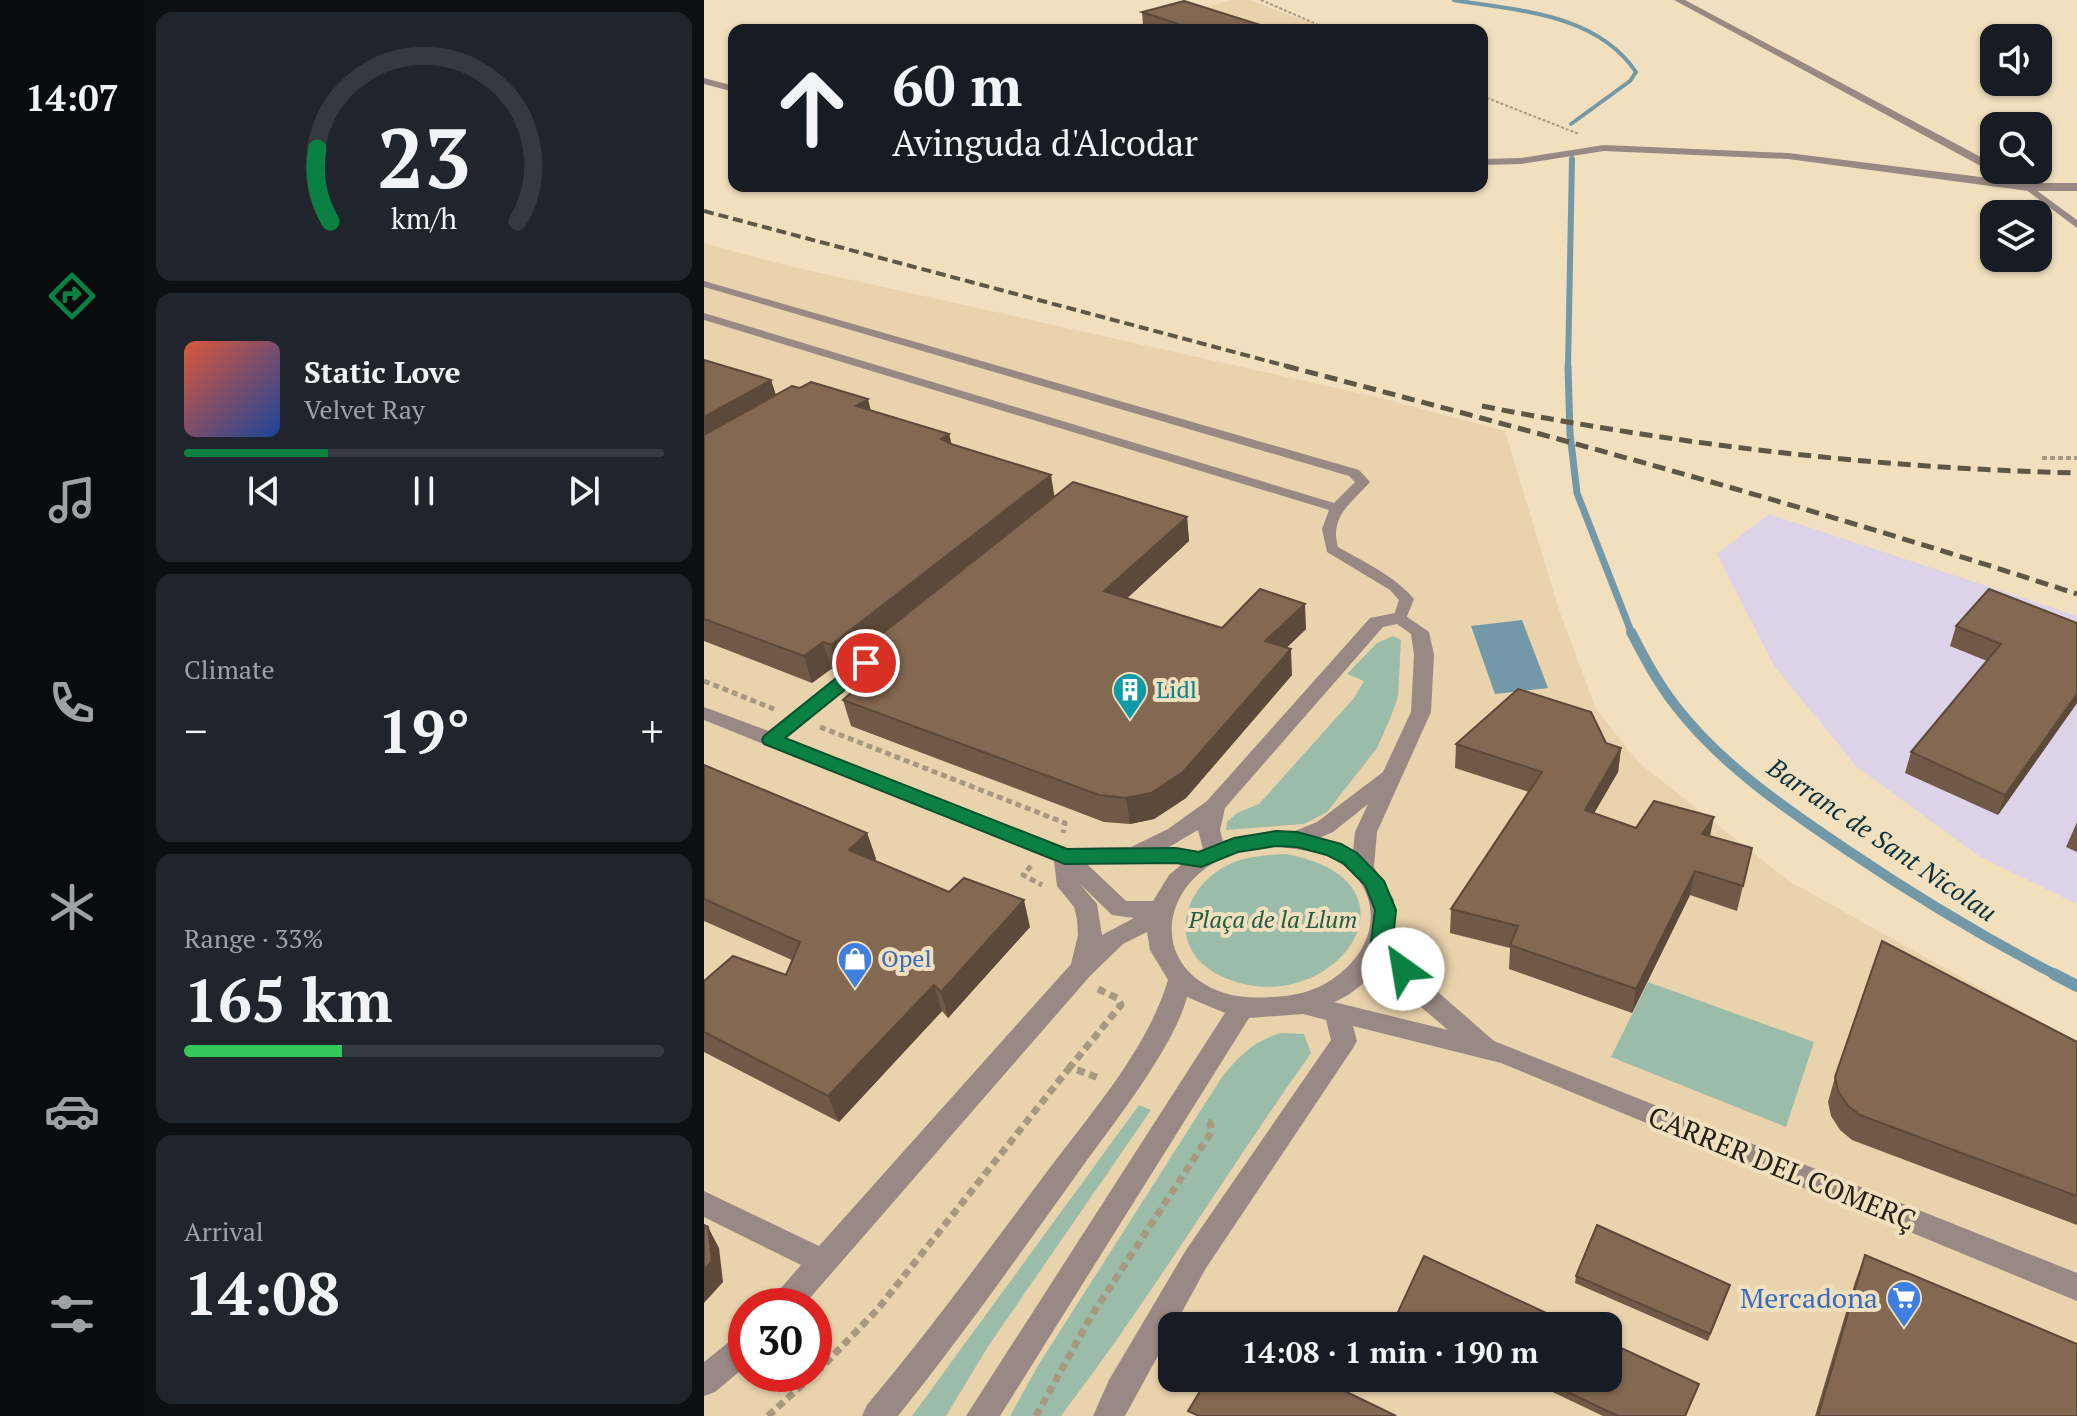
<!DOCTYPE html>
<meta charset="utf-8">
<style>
body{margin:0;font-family:"PT Serif",serif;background:#20242c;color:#f1f3f6;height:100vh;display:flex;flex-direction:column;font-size:30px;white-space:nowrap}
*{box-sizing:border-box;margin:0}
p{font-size:26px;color:#9ea1a6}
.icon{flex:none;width:44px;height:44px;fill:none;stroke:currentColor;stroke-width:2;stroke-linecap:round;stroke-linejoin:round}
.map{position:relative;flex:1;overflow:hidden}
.side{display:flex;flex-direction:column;gap:12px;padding:12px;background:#0d0f14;width:560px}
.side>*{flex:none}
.guide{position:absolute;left:24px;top:24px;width:760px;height:168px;border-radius:16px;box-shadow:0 2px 6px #0004;background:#171b24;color:#f1f3f6;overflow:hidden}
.tools{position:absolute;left:1276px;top:24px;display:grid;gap:16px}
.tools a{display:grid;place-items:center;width:72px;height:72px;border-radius:16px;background:#171b24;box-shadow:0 2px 6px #0004;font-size:40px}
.speed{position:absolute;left:24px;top:1288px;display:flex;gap:16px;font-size:40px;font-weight:700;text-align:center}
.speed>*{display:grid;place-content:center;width:104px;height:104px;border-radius:50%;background:#171b24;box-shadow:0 2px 6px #0004;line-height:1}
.speed .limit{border:12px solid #d22;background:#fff;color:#111}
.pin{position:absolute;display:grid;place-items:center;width:68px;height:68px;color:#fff;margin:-34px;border:4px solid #fff;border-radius:50%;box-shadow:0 2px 8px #0007}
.me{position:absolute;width:88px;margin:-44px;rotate:328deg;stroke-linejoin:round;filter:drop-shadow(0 0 6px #0008)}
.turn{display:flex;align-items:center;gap:28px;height:168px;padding:0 32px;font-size:36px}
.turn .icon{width:104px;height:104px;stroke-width:2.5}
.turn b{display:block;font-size:56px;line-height:68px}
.big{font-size:60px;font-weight:700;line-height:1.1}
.side .tile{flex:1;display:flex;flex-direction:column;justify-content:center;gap:12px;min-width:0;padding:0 28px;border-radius:16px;background:#20242c}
.side .dial{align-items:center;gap:0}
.dial svg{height:208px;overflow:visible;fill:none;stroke:#363941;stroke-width:7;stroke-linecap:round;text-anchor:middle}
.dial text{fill:#f1f3f6;stroke:none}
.song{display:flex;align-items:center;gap:24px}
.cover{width:96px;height:96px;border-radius:12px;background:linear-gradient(135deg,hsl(10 70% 55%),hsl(220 70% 35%))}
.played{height:8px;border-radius:4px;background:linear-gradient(90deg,#0b8043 30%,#363941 30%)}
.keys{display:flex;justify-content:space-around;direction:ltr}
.heat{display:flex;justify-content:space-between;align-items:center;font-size:44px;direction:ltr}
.charge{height:12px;border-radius:6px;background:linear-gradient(90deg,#34c759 33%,#363941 0)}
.trip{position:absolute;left:454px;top:1312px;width:464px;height:80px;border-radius:16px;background:#171b24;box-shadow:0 2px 6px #0004;font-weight:700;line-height:80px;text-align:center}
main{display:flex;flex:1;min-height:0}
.tabs{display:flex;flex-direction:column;width:144px;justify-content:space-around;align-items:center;background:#090b0e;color:#9ea1a6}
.tabs .icon{width:56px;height:56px}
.tabs .current{color:#0b8043}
.tabs b{font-size:36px;color:#f1f3f6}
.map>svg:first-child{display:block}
.built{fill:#e9d3ac;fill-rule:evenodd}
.education{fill:#ddd2e7}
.green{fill:#9bbca9}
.water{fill:#7399a8}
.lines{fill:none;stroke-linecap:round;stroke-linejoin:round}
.stream-far4{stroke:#7399a8;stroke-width:4}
.stream-far3{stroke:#7399a8;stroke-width:6}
.stream-far2{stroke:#7399a8;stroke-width:7}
.stream-far1{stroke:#7399a8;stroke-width:10}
.stream{stroke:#7399a8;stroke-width:12}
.path-far3{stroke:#a7997f;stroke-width:2;stroke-dasharray:3 2;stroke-linecap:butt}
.path-far2{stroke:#a7997f;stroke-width:4;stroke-dasharray:5 3;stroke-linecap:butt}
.path-far1{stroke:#a7997f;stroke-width:5;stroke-dasharray:6 4;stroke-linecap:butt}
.path{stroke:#a7997f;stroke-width:7;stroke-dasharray:8 5;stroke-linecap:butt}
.service{fill:#998884;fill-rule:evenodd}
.minor{fill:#998884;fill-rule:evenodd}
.rail-far1{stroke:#605644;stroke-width:4;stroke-dasharray:10 5;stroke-linecap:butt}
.rail{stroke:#605644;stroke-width:5;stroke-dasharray:13 7;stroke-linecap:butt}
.wall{fill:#715947}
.shaded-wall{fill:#5c4939}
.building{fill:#836852;stroke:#5c4939;stroke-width:2}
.route{fill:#0b8043;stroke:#07532c;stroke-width:2}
.labels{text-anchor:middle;stroke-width:8;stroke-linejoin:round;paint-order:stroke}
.culture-label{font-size:24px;fill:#0d838f;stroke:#f1dfbe;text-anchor:start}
.park-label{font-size:24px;font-style:italic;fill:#235e42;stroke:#f1dfbe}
.shop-label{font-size:24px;fill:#366cbe;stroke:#f1dfbe;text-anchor:start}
.water-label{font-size:26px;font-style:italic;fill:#0b313d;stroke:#f1dfbe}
.near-street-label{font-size:28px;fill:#272014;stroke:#f1dfbe}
.near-shop-label{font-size:28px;fill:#366cbe;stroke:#f1dfbe;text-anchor:end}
</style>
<main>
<nav class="tabs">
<b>14:07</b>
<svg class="icon current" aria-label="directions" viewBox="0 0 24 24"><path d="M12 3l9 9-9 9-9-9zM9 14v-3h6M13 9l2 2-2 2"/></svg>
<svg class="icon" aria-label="music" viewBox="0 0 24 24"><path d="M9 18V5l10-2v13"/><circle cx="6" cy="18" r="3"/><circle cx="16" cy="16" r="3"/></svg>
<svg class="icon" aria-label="phone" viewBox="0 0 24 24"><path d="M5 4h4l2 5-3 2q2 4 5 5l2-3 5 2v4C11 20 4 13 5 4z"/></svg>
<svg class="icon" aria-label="climate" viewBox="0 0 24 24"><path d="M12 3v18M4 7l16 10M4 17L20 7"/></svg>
<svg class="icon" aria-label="car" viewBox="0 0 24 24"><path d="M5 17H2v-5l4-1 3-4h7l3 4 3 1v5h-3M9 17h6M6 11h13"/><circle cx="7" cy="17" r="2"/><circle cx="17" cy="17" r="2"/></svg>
<svg class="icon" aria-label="filters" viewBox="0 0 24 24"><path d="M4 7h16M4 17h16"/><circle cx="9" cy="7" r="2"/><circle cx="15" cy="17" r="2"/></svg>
</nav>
<section class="side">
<div class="tile dial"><svg viewBox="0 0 100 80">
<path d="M14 69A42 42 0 1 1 86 69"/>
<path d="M14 69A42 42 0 0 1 9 41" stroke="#0b8043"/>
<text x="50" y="56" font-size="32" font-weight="700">23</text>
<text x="50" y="72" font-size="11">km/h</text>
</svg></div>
<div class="tile">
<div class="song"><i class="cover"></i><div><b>Static Love</b><p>Velvet Ray</p></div></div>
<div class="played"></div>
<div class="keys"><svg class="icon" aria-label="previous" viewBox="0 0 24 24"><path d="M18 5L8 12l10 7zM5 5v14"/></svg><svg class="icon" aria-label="pause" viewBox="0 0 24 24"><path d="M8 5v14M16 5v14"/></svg><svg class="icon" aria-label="next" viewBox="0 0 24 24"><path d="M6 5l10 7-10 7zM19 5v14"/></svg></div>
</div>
<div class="tile"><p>Climate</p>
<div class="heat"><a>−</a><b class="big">19°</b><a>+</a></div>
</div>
<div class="tile"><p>Range · 33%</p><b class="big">165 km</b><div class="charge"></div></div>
<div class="tile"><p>Arrival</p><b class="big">14:08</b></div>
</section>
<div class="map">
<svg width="1373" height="1416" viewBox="0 0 1373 1416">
<rect width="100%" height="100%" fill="#f1dfbe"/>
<!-- built -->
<g class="built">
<polygon points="528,0 546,0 626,30 434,30 425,26"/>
<path d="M0,243l80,22 593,132 128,34 54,179 37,99 42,53 151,119 288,161v374h-1373zM42,1306h68v68h-68zM468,1326h436v52h-436z"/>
</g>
<!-- education -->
<polygon class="education" points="1065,514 1373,616 1373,904 1275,856 1153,767 1070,666 1013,554"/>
<!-- green -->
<g class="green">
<polygon points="689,636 697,640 694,697 686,719 673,748 623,812 600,824 522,830 523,822 533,813 555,804 650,698 660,681 643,674 673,643"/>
<path d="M582,854c153,29 40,175 -67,121 -55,-28 -36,-91 13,-112 18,-7 35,-8 54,-9z"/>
<polygon points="944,982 1110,1042 1082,1127 907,1057"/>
<path d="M577,1033l23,1 7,19c-85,120 -161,246 -250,363h-51l29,-52 183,-287c17,-21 32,-36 59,-44z"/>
<polygon points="435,1105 447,1110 285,1345 242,1416 208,1416"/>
</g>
<!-- water -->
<polygon class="water" points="818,620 844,688 791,694 767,626"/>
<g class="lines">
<!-- stream-far4 -->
<g class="stream-far4">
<path d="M750,0c64,11 142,13 182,72l-6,9 -59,43"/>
<polyline points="868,161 868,158"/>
</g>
<!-- stream-far3 -->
<polyline class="stream-far3" points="864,368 868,159"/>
<!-- stream-far2 -->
<polyline class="stream-far2" points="864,366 866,434 873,493 928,634"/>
<!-- stream-far1 -->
<path class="stream-far1" d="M927,632c13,25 26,50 44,73 45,59 111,104 172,145 68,46 138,88 211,126"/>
<!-- stream -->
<polyline class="stream" points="1350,974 1373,986"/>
<!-- path-far3 -->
<g class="path-far3">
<polyline points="557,0 626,30"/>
<polyline points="778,96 875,134"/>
</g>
<!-- path-far2 -->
<polyline class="path-far2" points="1338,458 1373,458"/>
<!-- path-far1 -->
<g class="path-far1">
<polyline points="0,681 70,709"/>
<polyline points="116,727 361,823 359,833"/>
<polyline points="327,866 319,875 338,885"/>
</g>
<!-- path -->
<g class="path">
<polyline points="394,989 413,998 417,1005 366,1067 397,1079"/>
<polyline points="64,1416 119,1366 173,1310 366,1067"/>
<polyline points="332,1416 386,1318 508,1131 506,1123 499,1120"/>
</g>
<!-- service -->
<g class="service">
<polygon points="1324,184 1373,220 1373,228 1321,189 1319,187"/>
<path d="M0,281l655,189 11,12c-18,21 -41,34 -32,65 26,15 57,29 76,52l-9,22h-10l-2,-3 6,-18 -9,-10 -63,-38 -5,-23 7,-19 -625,-190v-7l630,190 21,-21 -6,-6 -645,-189z"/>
</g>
<!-- minor -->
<g class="minor">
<polygon points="970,0 981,0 1290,164 1290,170 1295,170 1286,171"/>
<polygon points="0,78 30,86 30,92 0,84"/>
<polygon points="900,145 1084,153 1309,181 1314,178 1326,183 1373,183 1373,191 1324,191 1084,159 900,151 817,164 778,165 778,159 817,158"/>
<path d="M696,612l29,20 5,23 -3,57 -54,120 -3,35 20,33 -2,37 47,56 55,48 583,232v28l-576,-238 -148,-37 4,15 -4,7 -147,220 -81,148h-32l16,-36 77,-130 145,-210 -5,-20 -23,-6 -54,4 -249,398h-34l259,-403 -38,-16c-13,50 -73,126 -105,170 -60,84 -119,168 -184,249h-36l5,-11c64,-76 122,-156 182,-236 42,-56 99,-121 119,-189l-18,-30 -3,-18 -24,12 -33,32 -287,330h-34l5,-10 27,-31 -97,-48v-26l115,55 252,-282 7,-29 -1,-16 -3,-12 -17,-21 -3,-25 -350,-141v-13l65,24 104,-83h14l3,4 -3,4 -100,82 280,110 64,-1 37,-18 39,-28 163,-183zM693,624l14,10 3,21 -3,57 -28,60 -66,50 -27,11 -14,-3 -53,11 -3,-11 5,-22 158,-181zM664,804l-13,28 -2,20 -15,-9 -19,-5 14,-6zM494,830l5,19 -5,2 -29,-4zM572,846c15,3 33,4 48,9 54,21 62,78 20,115 -21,19 -44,26 -72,27 -16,1 -32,1 -48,-4 -70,-23 -67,-99 -7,-132 18,-10 39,-13 59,-15zM472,863l6,1 -13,11 -16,26h-27l-39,-37zM375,883l33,32 22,3 -32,17 -5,-31zM678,958l39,49 27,23 -114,-28c20,-8 39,-25 48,-44z"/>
<polygon points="42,1332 42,1366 11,1392 0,1396 0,1362 31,1337"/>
</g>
<!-- rail-far1 -->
<polyline class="rail-far1" points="0,211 590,368"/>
<!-- rail -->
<g class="rail">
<path d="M582,366c266,70 530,142 791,228"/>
<path d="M778,406c197,39 394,62 595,67"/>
</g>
</g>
<!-- wall -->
<g class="wall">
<polygon points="438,12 553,24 553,30 453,30 439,25"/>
<polygon points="0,360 67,380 72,395 167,410 245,434 248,445 350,497 483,517 485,541 423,598 518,628 602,629 582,648 588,675 482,798 450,819 426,824 400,822 147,726 139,700 160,681 158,680 152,658 135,672 127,669 108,683 0,641"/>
<polygon points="1373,623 1373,703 1294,815 1201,773 1207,752 1283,661 1246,646 1252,626"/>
<polygon points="902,743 917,748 914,772 890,813 932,828 1006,837 1048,848 1033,911 986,895 928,1013 805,969 806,948 746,933 747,909 825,792 751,768 752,744"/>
<polygon points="0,765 163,833 172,859 170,860 326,927 244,1018 238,1011 135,1122 0,1052 0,981 82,975 88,960 0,921"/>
<polygon points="1373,822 1373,852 1362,847"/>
<polygon points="1373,1042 1373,1225 1148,1140 1136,1130 1127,1116 1124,1102 1131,1077"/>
<polygon points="1161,1255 1373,1416 1111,1416 1151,1282"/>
<polygon points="872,1276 1026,1285 1004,1341 871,1283"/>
<polygon points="694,1312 870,1326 710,1326 694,1319"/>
<polygon points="819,1378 904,1378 993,1390 982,1416 899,1416"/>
</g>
<!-- shaded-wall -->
<g class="shaded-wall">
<polygon points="553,24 553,30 532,30"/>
<polygon points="67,380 74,403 0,446 0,417"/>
<polygon points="164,399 170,423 152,406"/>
<polygon points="245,434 250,458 237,439"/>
<polygon points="347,475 351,500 151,655 152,658 135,672 127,645"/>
<polygon points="483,517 485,541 404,616 400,591"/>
<polygon points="601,604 602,629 563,667 561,641"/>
<polygon points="119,642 127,669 108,683 100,656"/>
<polygon points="587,649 588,675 482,798 450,819 426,824 422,798"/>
<polygon points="1373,694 1373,703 1294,815 1301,795"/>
<polygon points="917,748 914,772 878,834 881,810"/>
<polygon points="1010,817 1005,841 998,834"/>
<polygon points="163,833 172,859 154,876 145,850"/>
<polygon points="991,871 986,895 928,1013 932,989"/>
<polygon points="320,900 326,927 244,1018 237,992"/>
<polygon points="230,985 238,1011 135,1122 124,1096"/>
<polygon points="4,1227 15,1248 19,1282 0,1303 0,1270"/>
</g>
<!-- building -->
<g class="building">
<polygon points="480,1 553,24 532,30 492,30 438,12"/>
<polygon points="0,360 67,380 0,417"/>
<polygon points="107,382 164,399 152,406 245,434 237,439 247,444 347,475 127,645 119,642 100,656 0,619 0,435 88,386 96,388"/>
<polygon points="369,482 483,517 400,591 518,628 556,589 601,604 561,641 587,649 479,772 447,793 422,798 395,795 139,700 179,665 151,655"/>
<polygon points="1285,589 1373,623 1373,694 1301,795 1207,752 1297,644 1252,626"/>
<polygon points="814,689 887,712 902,743 917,748 881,810 932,828 950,801 1010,817 998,834 1048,848 1039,886 991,871 932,989 806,945 814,926 747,909 838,772 752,744"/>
<polygon points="0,765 163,833 145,850 245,892 260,878 320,900 237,992 230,985 124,1096 0,1032 0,981 29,956 82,975 96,942 0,899"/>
<polygon points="1178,941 1373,1042 1373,1196 1156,1115 1144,1106 1134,1091 1131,1077"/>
<polygon points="0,1225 4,1227 8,1261 0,1270"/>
<polygon points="893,1225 1026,1285 1006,1334 872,1276"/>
<polygon points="1161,1255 1373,1344 1373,1416 1114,1416"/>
<polygon points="720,1256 870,1326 724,1326 694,1312"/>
<polygon points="904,1342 995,1384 981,1416 914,1416 834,1378 904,1378"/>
<polygon points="504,1378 614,1378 692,1416 495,1416 484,1411"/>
</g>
<!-- route -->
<polygon class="route" points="162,658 169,659 171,663 169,667 81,738 363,849 472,848 495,852 530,838 572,831 593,832 637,844 653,853 680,881 692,910 689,940 710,969 707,975 699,977 691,975 670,947 667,942 671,910 661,885 639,863 623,855 593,847 572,846 534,852 497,867 472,863 361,864 60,744 58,740 60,736 156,659"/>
<!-- icons -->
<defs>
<symbol id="building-pin" viewBox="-11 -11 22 30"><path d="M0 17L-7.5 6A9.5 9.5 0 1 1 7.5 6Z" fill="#0f9aa8" stroke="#f1dfbe"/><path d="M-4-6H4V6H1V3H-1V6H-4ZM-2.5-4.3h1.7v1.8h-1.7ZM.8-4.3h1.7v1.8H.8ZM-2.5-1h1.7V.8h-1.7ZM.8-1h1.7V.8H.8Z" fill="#fff"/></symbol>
<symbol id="shop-pin" viewBox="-11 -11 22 30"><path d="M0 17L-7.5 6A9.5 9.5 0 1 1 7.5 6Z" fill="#3f7fe0" stroke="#f1dfbe"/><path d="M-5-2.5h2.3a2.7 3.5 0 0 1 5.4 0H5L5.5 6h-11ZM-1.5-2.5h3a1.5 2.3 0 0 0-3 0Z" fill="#fff"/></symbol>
<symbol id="supermarket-pin" viewBox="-11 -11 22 30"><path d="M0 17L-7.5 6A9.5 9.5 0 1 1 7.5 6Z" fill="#3f7fe0" stroke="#f1dfbe"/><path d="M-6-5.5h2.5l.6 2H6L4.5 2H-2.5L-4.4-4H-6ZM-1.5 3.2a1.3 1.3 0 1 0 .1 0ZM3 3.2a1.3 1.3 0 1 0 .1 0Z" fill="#fff"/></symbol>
</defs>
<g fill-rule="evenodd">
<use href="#building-pin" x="406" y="670" width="40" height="54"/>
<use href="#shop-pin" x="131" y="939" width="40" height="54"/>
<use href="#supermarket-pin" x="1180" y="1278" width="40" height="54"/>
</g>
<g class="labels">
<!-- culture labels -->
<g class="culture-label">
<text x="452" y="698">Lidl</text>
</g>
<!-- park labels -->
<g class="park-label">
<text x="569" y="928">Plaça de la Llum</text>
</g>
<!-- shop labels -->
<g class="shop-label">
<text x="177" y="967">Opel</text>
</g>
<!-- water labels -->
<g class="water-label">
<text transform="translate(1178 840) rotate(34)" y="9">Barranc de Sant Nicolau</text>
</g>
<!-- near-street labels -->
<g class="near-street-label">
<text transform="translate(1078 1168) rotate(22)" y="10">CARRER DEL COMERÇ</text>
</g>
<!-- near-shop labels -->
<g class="near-shop-label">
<text x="1174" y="1308">Mercadona</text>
</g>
</g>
</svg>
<div class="tools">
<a><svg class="icon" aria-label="sound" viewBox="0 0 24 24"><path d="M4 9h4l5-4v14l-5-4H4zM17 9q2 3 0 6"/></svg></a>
<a><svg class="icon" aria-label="search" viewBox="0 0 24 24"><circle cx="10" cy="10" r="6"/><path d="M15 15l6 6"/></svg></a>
<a><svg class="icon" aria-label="layers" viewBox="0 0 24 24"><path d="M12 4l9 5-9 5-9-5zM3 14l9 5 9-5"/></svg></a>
</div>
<div class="speed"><div class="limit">30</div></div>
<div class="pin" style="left:162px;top:663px;background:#d93025"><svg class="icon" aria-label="arrive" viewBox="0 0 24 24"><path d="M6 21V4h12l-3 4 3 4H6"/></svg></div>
<svg class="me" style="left:699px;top:969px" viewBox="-20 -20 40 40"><circle r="19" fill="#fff"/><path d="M0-13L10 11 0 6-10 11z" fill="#0b8043"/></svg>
<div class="trip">14:08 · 1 min · 190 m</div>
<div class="guide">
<div class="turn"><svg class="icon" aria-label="ahead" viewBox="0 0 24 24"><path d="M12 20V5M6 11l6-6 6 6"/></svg><div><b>60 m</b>Avinguda d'Alcodar</div></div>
</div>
</div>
</main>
